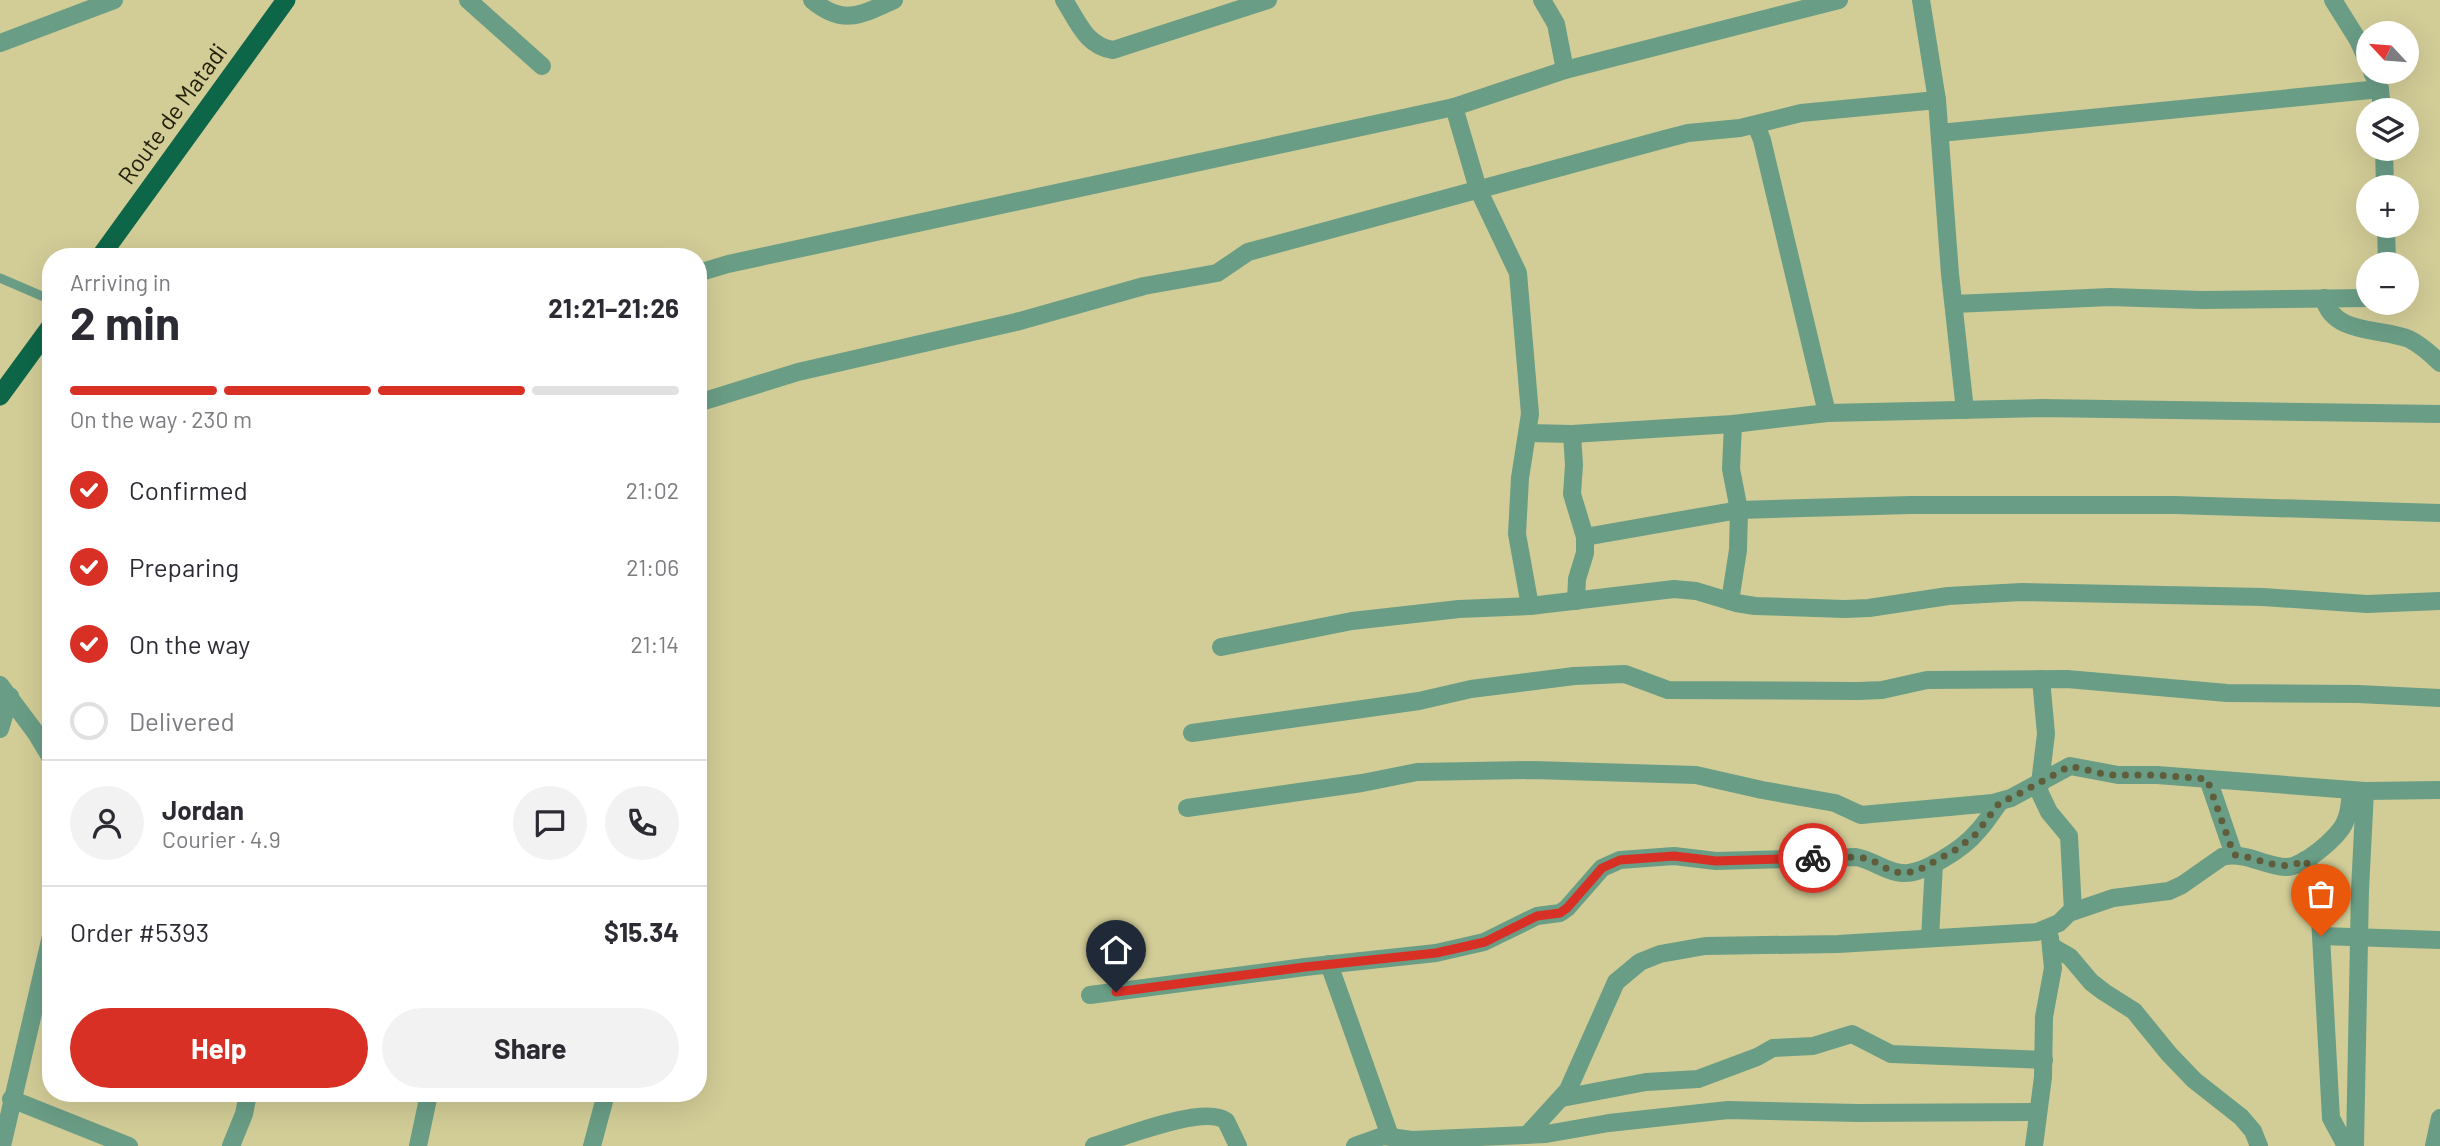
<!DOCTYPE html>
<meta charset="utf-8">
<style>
body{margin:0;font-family:Barlow,sans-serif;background:#f2f2f3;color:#2b2b33;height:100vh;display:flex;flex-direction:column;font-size:26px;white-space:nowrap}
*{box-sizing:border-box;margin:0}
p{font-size:23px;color:#7c7c81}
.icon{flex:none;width:38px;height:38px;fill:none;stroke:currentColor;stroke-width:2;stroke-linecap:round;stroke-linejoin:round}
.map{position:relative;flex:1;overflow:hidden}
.details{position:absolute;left:42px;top:248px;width:665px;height:854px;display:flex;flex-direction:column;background:#fff;border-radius:28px;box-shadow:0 7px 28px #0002}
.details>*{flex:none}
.needle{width:46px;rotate:296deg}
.buttons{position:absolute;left:2356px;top:21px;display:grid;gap:14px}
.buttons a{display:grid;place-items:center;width:63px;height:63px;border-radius:50%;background:#fff;box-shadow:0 7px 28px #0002;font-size:35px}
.pin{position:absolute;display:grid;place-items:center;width:60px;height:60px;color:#fff;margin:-72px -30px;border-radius:50% 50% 50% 0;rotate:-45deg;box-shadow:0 0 7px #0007}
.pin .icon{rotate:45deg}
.courier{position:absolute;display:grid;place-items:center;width:70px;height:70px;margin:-35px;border:5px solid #d93025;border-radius:50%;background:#fff;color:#222;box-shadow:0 2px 9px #0007}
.overview em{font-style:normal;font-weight:700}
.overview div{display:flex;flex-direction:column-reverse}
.overview{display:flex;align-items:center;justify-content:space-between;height:119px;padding:0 28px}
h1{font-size:46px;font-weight:700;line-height:52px}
.bar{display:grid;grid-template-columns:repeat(4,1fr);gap:10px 7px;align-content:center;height:84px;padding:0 28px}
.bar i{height:9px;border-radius:5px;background:#e1e1e2}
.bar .current{background:#d93025}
.bar p{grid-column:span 4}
.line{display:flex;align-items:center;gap:18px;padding:0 28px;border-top:2px solid #e1e1e2}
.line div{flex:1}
.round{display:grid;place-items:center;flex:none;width:74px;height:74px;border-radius:37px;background:#f2f2f3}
ol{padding:0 28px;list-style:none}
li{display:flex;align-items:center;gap:21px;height:77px}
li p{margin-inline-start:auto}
li .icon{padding:7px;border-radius:50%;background:#d93025;color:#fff;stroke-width:4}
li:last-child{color:#7c7c81}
li i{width:38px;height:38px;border:4px solid #e1e1e2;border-radius:50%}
.primary-button{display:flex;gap:14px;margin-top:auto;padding:14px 28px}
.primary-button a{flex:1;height:80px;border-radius:42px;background:#d93025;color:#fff;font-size:28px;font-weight:700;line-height:80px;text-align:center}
.primary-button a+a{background:#f2f2f3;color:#2b2b33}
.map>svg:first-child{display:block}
</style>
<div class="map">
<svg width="2440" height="1146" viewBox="0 0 2440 1146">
<rect width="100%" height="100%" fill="#d2cd97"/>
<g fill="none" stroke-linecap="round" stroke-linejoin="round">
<polyline stroke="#6a9d85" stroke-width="9" points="0,278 51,300"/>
<g stroke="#6a9d85" stroke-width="18">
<polyline points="468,0 542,66"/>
<path d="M812,0c31,26 49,15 82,0"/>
<path d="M1064,0c14,22 22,46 49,50l155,-50"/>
<polyline points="1542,0 1556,24 1565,70"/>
<polyline points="1921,0 1937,100 1950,274 1965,410"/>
<polyline points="2333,0 2358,40 2368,62"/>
<polyline points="0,43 114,0"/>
<polyline points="2372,72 2380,89 2382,110"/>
<polyline points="1454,107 1478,189 1518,273 1530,414 1520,478 1517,534 1530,606"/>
<polyline points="1756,125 1762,140 1827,413"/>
<polyline points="1940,133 2380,89"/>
<polyline points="2384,149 2385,187"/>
<polyline points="2386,226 2387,264"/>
<polyline points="698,273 728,264 1454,107 1565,70 1839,0"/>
<path d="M2324,298c8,37 59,30 85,41 12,6 22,15 31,24"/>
<polyline points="1954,304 2110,297 2202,300 2368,298"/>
<polyline points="698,403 798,372 1016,322 1144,286 1217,273 1248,252 1665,139 1688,133 1740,128 1801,113 1937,100"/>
<polyline points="1528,433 1572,434 1733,424 1827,413 2042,408 2440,414"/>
<polyline points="1572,434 1574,465 1572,494 1585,537 1585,553 1577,579 1576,601"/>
<polyline points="1585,537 1739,510 1911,505 2175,505 2440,513"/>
<polyline points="1730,601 1738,550 1739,510 1731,469 1733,424"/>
<polyline points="1221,647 1352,621 1459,609 1530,606 1674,589 1696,591 1736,603 1755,606 1845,609 1869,608 1948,596 2022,592 2263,597 2367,604 2440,601"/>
<polyline points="2041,679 2046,734 2039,791 2049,812 2069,836 2073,911"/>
<polyline points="0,685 36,733 51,758"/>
<polyline points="0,729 10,696"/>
<polyline points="1192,733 1419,701 1471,689 1574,676 1625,674 1668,690 1859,691 1882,690 1927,680 2067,679 2227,693 2358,694 2440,698"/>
<polyline points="2208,779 2234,855"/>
<polyline points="1187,808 1362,783 1417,772 1533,770 1696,775 1762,790 1835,803 1861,815 1993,803 2011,798 2070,766 2118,775 2157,775 2365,791 2440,790"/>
<polyline points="2305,860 2315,877 2319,899 2331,1118 2346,1146"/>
<polyline points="2321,936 2440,940"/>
<polyline points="1930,938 1934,864"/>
<polyline points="2051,946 2070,957 2091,982 2104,992 2134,1011 2169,1054 2194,1080 2241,1117 2253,1131 2259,1146"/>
<polyline points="1329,964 1390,1136"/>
<path d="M1090,995l215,-28 131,-14 48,-11 53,-26 23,-3 7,-5 35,-40 18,-8 54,-4 42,5 140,-4c17,3 30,15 46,16 21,2 62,-25 75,-41 9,-9 15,-20 23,-30"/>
<polyline points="1562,1098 1646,1082 1698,1079 1757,1057 1773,1048 1813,1046 1852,1034 1891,1054 2044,1060"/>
<polyline points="11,1099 129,1146"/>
<path d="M1527,1135l41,-45 48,-108 24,-20 20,-8 45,-8 133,-2 199,-12 22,-9 10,-10 44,-15 56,-7 13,-6 40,-28c24,-6 41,9 64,10 16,1 53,-30 59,-45 5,-10 5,-21 6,-32"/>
<polyline points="2,1146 51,936"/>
<polyline points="231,1146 244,1114 248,1094"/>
<polyline points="418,1146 429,1094"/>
<polyline points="592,1146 606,1094"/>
<path d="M1094,1146c27,-8 111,-42 132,-25l12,25"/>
<polyline points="1355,1146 1383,1136 1412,1140 1546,1134 1609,1123 1728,1110 1858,1113 2038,1112"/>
<polyline points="2034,1146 2043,1077 2044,1017 2053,968 2050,938"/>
<polyline points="2355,1146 2360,890 2365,791"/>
<polyline points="2434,1146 2440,1118"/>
</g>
<g stroke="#0e6648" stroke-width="19">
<polyline points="100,257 286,0"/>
<polyline points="0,396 51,326"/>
</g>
</g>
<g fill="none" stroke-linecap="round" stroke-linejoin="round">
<path stroke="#605d3c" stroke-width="7" stroke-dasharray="0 12.6" d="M1813,858l44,-1 13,2 21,12 11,2 15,-2 40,-22 19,-15 24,-32 11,-4 59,-32 38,9h49l50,4 27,76c26,2 46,19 71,5l10,17 6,59"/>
<polyline stroke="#d93025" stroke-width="9" points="1116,992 1305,967 1436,953 1485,942 1537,916 1560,913 1567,908 1602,868 1620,860 1674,856 1716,861 1813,858"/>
</g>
<g text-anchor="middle" stroke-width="7" stroke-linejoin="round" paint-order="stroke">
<g font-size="24" fill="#22200b" stroke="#d2cd97">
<text transform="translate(173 114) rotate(-54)" y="8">Route de Matadi</text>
</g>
</g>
</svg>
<div class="buttons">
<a><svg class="needle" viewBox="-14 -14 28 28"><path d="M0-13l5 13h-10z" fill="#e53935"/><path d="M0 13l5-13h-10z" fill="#7c7c81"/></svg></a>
<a><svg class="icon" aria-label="layers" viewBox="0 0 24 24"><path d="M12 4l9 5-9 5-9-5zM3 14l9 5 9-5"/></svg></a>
<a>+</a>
<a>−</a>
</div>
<div class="pin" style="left:2321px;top:936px;background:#ea580c"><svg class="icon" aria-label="bag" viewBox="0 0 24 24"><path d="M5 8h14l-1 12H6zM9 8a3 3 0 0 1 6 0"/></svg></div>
<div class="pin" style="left:1116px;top:992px;background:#1f2937"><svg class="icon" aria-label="home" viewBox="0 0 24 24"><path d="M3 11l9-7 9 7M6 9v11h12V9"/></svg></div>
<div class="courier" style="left:1813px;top:858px"><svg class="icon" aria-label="bike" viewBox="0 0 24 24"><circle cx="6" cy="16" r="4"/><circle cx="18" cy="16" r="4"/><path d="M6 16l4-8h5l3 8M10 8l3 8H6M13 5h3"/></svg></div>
<section class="details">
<div class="overview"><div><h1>2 min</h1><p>Arriving in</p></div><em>21:21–21:26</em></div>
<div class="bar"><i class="current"></i><i class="current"></i><i class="current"></i><i></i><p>On the way · 230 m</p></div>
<ol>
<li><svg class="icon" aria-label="check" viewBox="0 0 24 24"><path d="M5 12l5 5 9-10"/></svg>Confirmed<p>21:02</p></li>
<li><svg class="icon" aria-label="check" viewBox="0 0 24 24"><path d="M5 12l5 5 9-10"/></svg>Preparing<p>21:06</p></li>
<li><svg class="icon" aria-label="check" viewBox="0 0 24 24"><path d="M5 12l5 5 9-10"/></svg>On the way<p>21:14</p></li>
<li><i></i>Delivered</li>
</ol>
<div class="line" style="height:126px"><a class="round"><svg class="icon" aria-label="person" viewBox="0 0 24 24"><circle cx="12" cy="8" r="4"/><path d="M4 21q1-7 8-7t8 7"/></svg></a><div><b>Jordan</b><p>Courier · 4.9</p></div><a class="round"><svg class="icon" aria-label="chat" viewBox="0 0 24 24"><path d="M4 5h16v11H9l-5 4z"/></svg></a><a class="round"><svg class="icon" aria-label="phone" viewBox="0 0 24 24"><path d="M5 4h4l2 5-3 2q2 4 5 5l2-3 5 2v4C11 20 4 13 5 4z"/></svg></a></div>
<div class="line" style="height:91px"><div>Order #5393</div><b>$15.34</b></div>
<div class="primary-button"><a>Help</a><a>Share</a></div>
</section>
</div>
